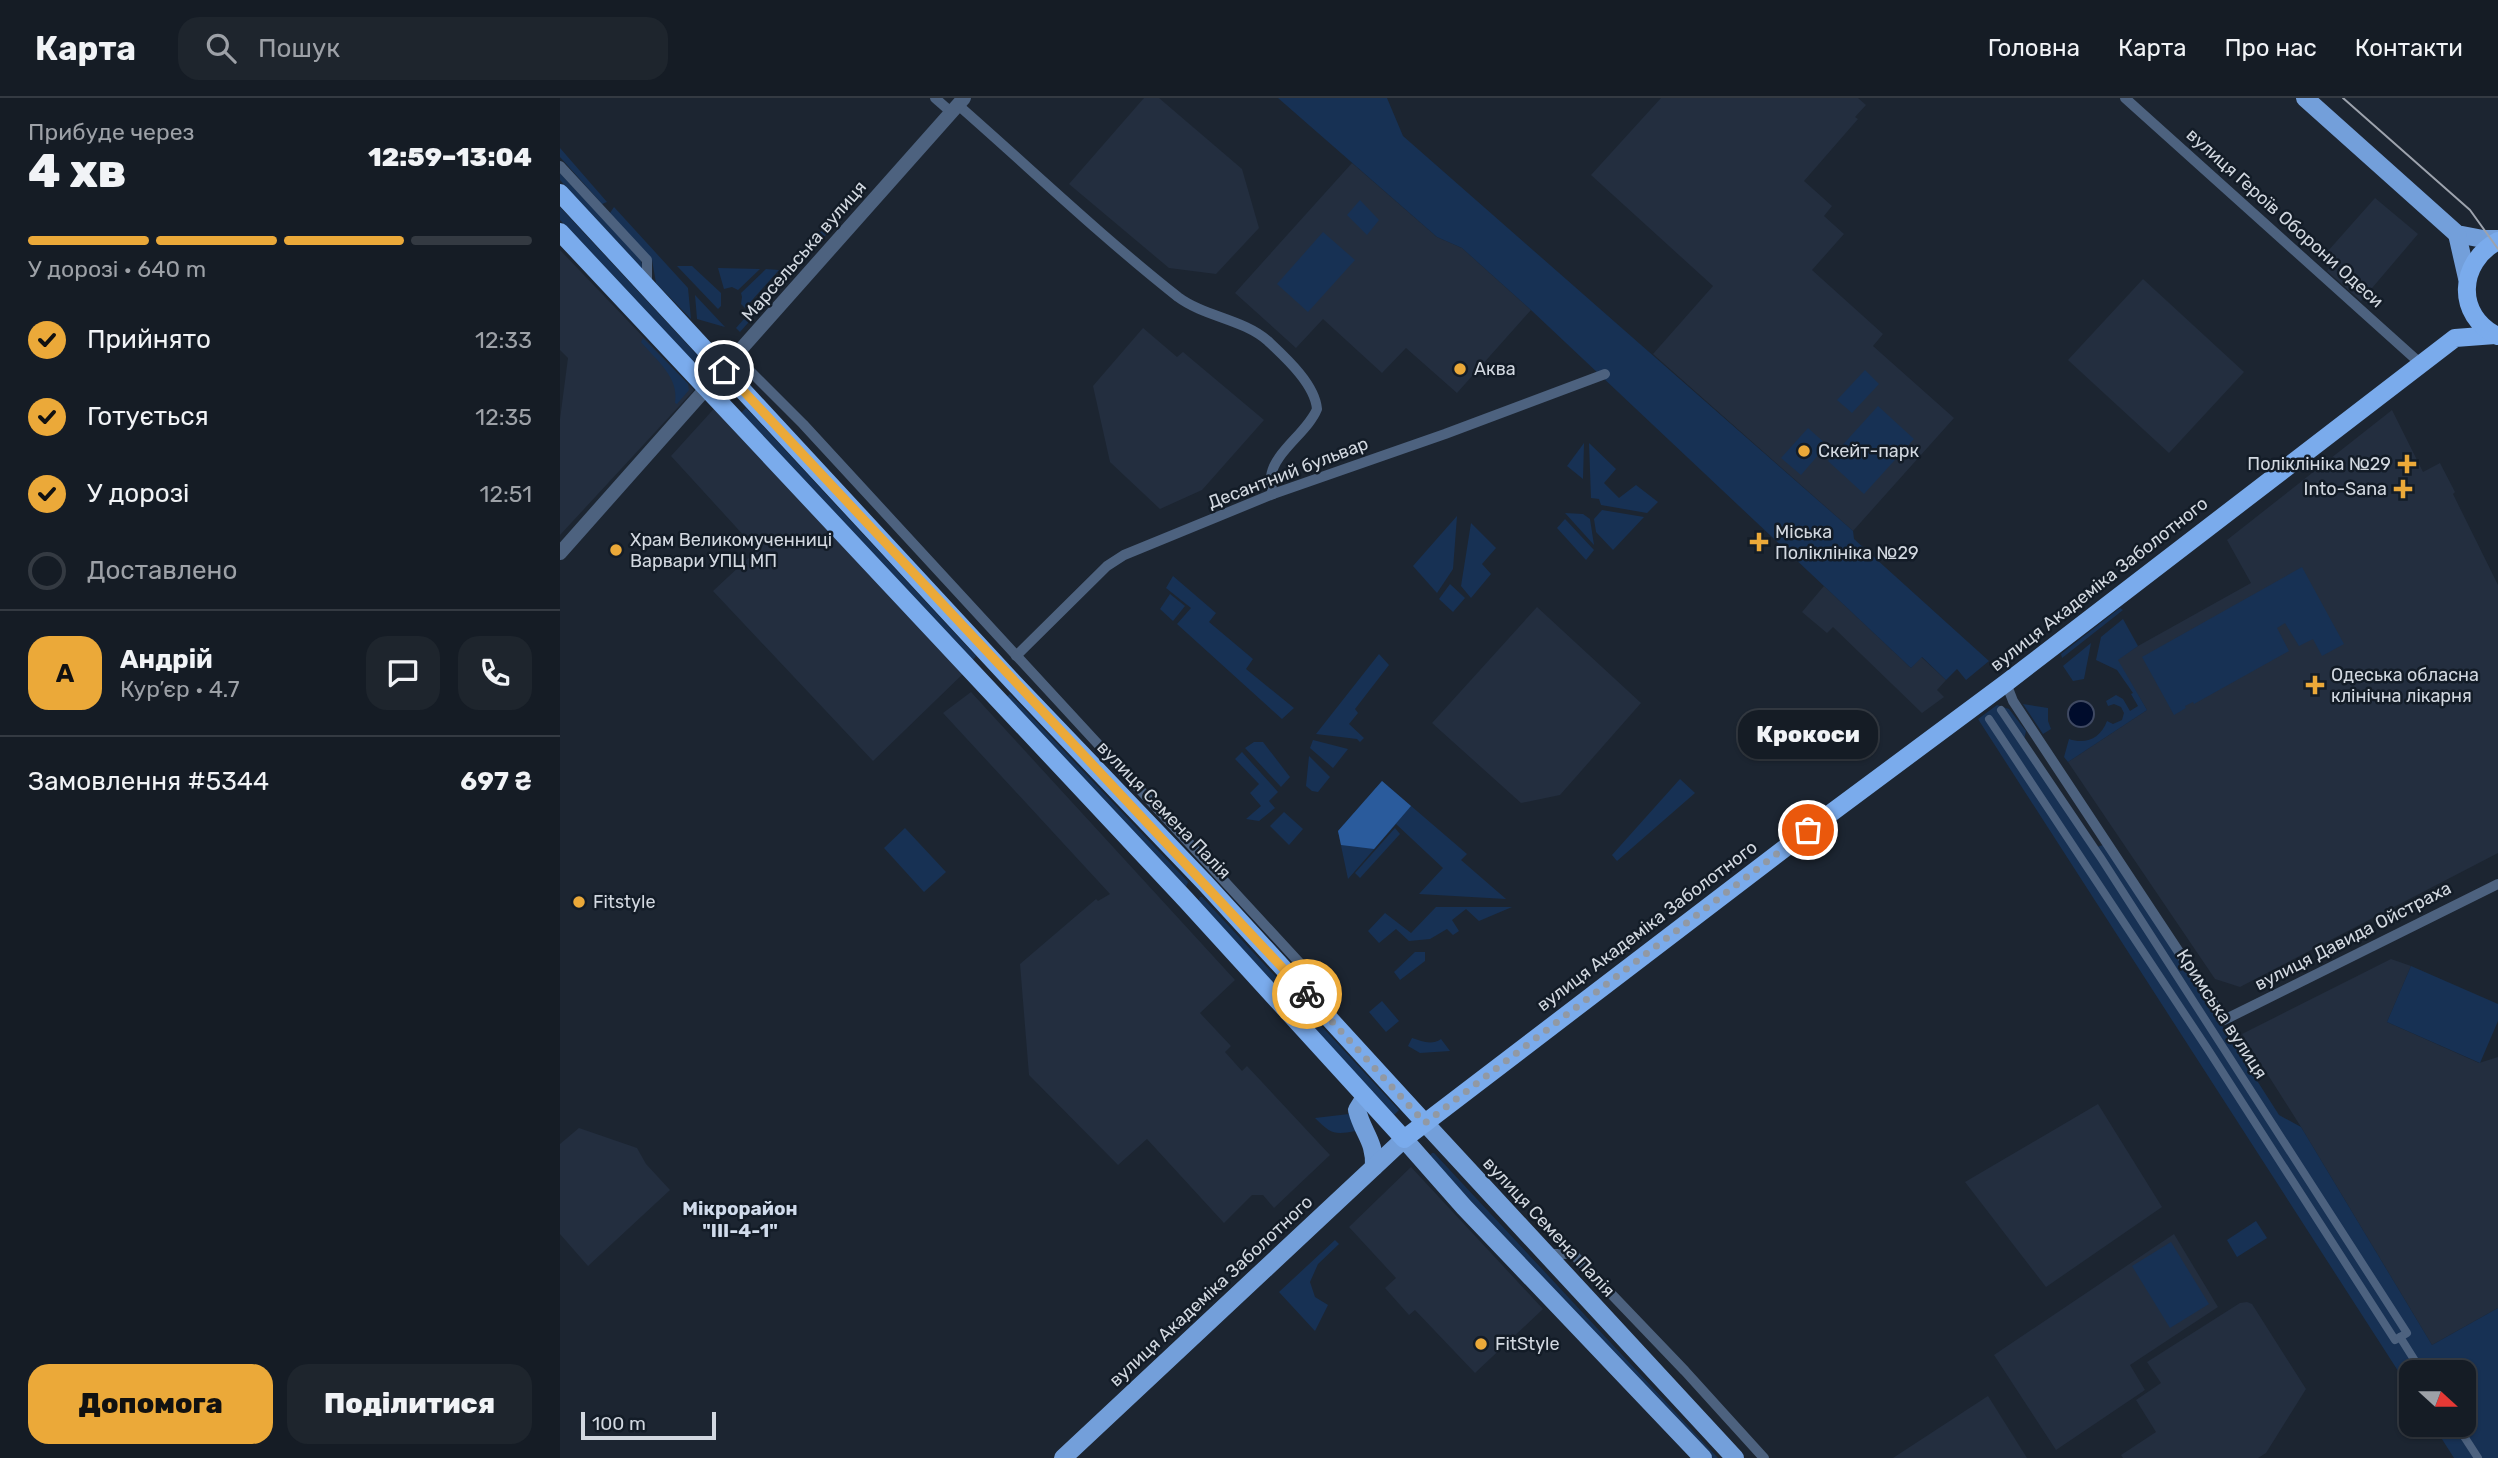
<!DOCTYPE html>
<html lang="uk">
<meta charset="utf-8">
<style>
body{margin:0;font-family:Rubik,sans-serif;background:#1e252d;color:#f1f3f6;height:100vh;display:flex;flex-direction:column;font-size:26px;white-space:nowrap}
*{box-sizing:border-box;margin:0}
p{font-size:23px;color:#9da1a7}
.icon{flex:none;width:38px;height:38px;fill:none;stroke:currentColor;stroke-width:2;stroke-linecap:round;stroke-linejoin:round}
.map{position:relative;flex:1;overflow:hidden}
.panel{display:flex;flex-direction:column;background:#151c25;width:560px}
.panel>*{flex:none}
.needle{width:46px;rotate:111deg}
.tools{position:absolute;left:1839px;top:1262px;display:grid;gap:14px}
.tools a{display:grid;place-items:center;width:77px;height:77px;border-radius:14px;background:#151c25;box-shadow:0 2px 5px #0004,0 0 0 2px #343a42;font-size:35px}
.scale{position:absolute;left:21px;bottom:18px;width:135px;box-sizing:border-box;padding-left:7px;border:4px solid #d2d8e0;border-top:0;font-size:19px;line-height:24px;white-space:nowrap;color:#d2d8e0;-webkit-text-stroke:5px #131c27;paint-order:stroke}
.pin{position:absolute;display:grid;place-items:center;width:60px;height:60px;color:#fff;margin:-30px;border:4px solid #fff;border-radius:50%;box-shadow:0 2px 7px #0007}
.courier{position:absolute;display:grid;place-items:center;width:70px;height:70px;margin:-35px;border:5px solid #eba939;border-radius:50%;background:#fff;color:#222;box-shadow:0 2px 9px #0007}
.bubble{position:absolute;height:49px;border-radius:21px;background:#151c25;box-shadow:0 2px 5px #0004,0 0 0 2px #343a42;font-size:23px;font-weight:800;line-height:49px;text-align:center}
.headline em{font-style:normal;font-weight:800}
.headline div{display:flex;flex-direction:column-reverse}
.headline{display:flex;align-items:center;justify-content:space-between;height:119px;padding:0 28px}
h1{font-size:46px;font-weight:800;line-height:52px}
.bar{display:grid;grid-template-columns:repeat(4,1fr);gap:10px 7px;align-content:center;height:84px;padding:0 28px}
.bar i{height:9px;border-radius:5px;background:#343a42}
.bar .on{background:#eba939}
.bar p{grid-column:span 4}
.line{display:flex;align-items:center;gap:18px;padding:0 28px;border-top:2px solid #343a42}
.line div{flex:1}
.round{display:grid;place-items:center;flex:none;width:74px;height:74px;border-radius:21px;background:#1e252d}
ol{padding:0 28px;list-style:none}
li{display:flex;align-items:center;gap:21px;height:77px}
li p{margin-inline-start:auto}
li .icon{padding:7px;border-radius:50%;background:#eba939;color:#111;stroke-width:4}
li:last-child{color:#9da1a7}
li i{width:38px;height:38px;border:4px solid #343a42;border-radius:50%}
.button{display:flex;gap:14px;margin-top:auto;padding:14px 28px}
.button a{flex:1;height:80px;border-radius:21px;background:#eba939;color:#111;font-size:28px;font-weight:800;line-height:80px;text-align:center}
.button a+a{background:#1e252d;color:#f1f3f6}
header{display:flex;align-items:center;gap:42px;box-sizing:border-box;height:98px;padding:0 35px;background:#151c25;border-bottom:2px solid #343a42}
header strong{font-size:33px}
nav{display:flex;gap:38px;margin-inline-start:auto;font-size:24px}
.search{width:490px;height:63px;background:#1e252d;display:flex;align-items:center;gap:18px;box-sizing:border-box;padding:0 24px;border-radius:21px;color:#9da1a7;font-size:26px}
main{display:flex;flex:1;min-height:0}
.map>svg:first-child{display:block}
</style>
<header>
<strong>Карта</strong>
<div class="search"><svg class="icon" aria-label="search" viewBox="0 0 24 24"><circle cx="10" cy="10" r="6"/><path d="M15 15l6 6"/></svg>Пошук</div>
<nav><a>Головна</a><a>Карта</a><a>Про нас</a><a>Контакти</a></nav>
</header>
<main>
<section class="panel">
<div class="headline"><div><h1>4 хв</h1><p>Прибуде через</p></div><em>12:59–13:04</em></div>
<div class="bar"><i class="on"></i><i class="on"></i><i class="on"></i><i></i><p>У дорозі · 640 m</p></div>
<ol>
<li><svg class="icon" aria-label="check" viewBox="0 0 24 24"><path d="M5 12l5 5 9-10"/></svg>Прийнято<p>12:33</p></li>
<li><svg class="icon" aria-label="check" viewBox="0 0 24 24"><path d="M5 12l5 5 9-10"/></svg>Готується<p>12:35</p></li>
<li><svg class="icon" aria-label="check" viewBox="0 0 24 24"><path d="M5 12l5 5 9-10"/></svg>У дорозі<p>12:51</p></li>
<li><i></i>Доставлено</li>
</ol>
<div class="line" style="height:126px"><b class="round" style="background:#eba939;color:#111">А</b><div><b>Андрій</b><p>Кур’єр · 4.7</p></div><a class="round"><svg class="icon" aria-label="chat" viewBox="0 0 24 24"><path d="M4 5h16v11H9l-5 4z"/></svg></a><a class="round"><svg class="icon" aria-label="phone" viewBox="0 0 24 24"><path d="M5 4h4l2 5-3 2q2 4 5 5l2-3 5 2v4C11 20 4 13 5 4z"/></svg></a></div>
<div class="line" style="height:91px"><div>Замовлення #5344</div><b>697 ₴</b></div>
<div class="button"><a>Допомога</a><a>Поділитися</a></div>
</section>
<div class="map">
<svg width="1938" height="1360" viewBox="0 0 1938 1360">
<rect width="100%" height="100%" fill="#1c2531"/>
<g fill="#232e3f">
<polygon points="584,0 599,0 682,71 699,130 656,176 609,170 509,86"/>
<polygon points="1101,0 1298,0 1306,7 1295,19 1298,21 1244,83 1272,108 1264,118 1284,136 1252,172 1323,236 1313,248 1394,320 1293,433 1093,256 1153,188 1031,77"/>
<polygon points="792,65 877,139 902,150 971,212 897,295 846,250 822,275 763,221 736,250 675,195"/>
<polygon points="1815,100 1858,136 1801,203 1767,173 1777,161 1768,153"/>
<polygon points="0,152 134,292 0,437 0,321 8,260 0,252"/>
<polygon points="1583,181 1684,274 1609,355 1508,262"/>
<polygon points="583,230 617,259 623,254 704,322 642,392 600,411 550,364 533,288"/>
<polygon points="160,304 408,571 313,663 153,493 197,452 111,358"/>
<polygon points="1832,312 1863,374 1880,365 1895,394 1893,396 1938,487 1938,755 1680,889 1655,881 1508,664 1587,612 1557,562 1578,548 1691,485 1667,442"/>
<polygon points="1264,488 1351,570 1361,559 1386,582 1377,592 1384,599 1362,615 1273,529 1267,535 1242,514"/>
<polygon points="977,509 1081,605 1000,697 961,705 872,625"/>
<polygon points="411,594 675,882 640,915 671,948 665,954 682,973 687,968 770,1057 714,1110 703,1097 692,1097 664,1125 587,1041 558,1067 469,977 460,866 536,801 538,803 550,796 383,615"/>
<polygon points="1831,861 1851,868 1827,924 1919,965 1938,959 1938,1210 1872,1247 1741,1029 1682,936"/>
<polygon points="1538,1006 1602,1109 1486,1189 1405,1084"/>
<polygon points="19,1030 77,1050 86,1066 110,1092 28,1168 0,1136 0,1046"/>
<polygon points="851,1069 983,1211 915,1275 855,1212 849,1217 825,1190 836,1180 789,1129"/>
<polygon points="1614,1136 1658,1209 1570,1267 1585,1292 1496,1352 1434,1257"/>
<polygon points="1687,1204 1692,1206 1746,1291 1706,1355 1698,1360 1563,1360 1561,1357 1596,1334 1576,1302 1601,1285 1587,1264 1680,1205"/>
<polygon points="1428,1298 1467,1360 1333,1360 1408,1311"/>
</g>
<g fill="#173154">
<polygon points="718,0 827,0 843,38 1293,433 1294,441 1429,563 1406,582 1397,571 1386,582 1362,559 1351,570 971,212 902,150 877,139"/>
<polygon points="0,50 47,104 42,106 0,59"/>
<polygon points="0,75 81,162 83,172 0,82"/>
<polygon points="294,96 296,103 180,234 176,230"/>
<polygon points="800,102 819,122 807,137 787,117"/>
<polygon points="0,109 139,259 133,265 0,122"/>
<polygon points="54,109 128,190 131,221 96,185 92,162 50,115"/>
<polygon points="763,134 795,162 748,214 717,186"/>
<polygon points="117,168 132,168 161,195 161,208 158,211"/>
<polygon points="158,170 200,171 178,192 172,189 164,191"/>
<polygon points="206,171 219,172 185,210 181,206 182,199 181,195"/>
<polygon points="135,197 165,229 137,221"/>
<path d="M83,240l45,46 1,6 -12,14 -2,-1c4,-26 -18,-42 -34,-61z"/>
<polygon points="1305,272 1319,286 1292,315 1277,302"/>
<polygon points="1318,308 1354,341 1304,396 1268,363"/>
<polygon points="186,310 416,558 412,563 181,315"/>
<polygon points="1248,330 1267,347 1241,377 1221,360"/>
<polygon points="1024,345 1023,381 1007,368"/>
<polygon points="1029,345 1056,371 1044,385 1059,400 1076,387 1098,404 1087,415 1041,407 1039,401 1031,400"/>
<polygon points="1042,412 1084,419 1053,452 1036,434 1034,421"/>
<polygon points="1005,415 1023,416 1030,421 1034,447"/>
<polygon points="897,418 893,471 877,495 853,468"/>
<polygon points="1005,421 1034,452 1026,462 997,430"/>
<polygon points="911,425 936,450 922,466 931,476 911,500 901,488"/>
<polygon points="1742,469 1784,546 1762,558 1753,541 1739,548 1725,525 1717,530 1729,553 1634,606 1633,604 1625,608 1626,610 1614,617 1582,559"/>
<polygon points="613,478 656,515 649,524 693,561 686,571 734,610 722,621 617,526 631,510 606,490"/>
<polygon points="890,486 905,500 893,514 879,501"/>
<polygon points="610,496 625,508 613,523 600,511"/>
<polygon points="1560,510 1563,512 1502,560 1501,556"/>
<path d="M1563,521l15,27 -20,14 29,50 -79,52 -4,-5 5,-18c17,6 32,-1 38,-18l6,3 9,-4 2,-7 -3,-6 -7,-3 -6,2 -2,-5 10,-6 7,4 7,12 8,-5 -7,-12 2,-1 -16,-23 -21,-10 5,-23z"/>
<polygon points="1531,545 1524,581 1513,583 1503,568"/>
<polygon points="819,556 829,567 795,611 798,615 789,626 804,640 800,644 797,641 756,636"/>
<polygon points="450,596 628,784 626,789 445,600"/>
<polygon points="1463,606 1488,610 1488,623 1491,631 1483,636"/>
<polygon points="1437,607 1449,611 1466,633 1464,642 1537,749 1546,746 1719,1017 1741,1029 1872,1247 1938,1210 1938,1360 1894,1360 1873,1327 1904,1326 1904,1274 1852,1274 1851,1293 1418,621"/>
<polygon points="753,642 788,651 773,670 750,650"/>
<polygon points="694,644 703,644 730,679 721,689 685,650"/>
<polygon points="682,654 718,694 709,703 715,710 699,723 686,721 701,708 690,695 699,686 675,661"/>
<polygon points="749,658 770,679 758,694 752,693 746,688"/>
<polygon points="1120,681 1135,695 1057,763 1052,757"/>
<polygon points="822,683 907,756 901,762 946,801 859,796 883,770 836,726 788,781 778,733"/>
<polygon points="724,714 743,731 729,747 710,728"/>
<polygon points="345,730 386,774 364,794 324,750"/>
<polygon points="835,730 840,736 800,780 795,775"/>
<polygon points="640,799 642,799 839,1012 834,1017 638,804"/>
<polygon points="876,809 952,809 919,823 906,811 892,822 899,833 893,837 887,831 870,841 849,843 836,831 819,845 808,833 825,815 851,835"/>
<polygon points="855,854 865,854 865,863 840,882 834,874"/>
<polygon points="1851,868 1938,906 1938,923 1920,965 1827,924"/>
<polygon points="822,903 839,923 826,934 809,914"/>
<path d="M852,940c10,3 19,8 29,1l9,12 -30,2 -12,-7z"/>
<path d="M789,1016l7,17c-22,4 -25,3 -41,-13z"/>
<polygon points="872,1055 874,1055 1158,1360 1151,1360 869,1059"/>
<polygon points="1696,1123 1707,1140 1677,1159 1667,1142"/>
<polygon points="775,1142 779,1146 758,1166 750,1184 755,1199 768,1207 755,1233 719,1194"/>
<polygon points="1611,1144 1649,1206 1610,1230 1572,1168"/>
</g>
<polygon fill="#2a5b9c" points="822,683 851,708 814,751 781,747 778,733"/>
<circle fill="#000c2c" stroke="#3f4962" stroke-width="2" cx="1521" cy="616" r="13"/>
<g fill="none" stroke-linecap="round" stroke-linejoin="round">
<g stroke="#4d627f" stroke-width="8">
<polyline points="1429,621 1647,950 1835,1242 1847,1235 1541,760 1441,612"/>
<polyline points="1840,1239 1862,1274"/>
<polyline points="1896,1326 1918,1360"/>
</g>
<g stroke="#4d627f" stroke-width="10">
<polyline points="375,0 391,14"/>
<polyline points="1565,0 1861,266"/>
<path d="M398,7c73,64 144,132 220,192 27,20 65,22 90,44 17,16 47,43 49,68 -9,23 -44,44 -46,68 -1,6 1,12 2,17"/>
<polyline points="0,68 87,162 87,187"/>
<polyline points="176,259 243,326 760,887 764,911"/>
<polyline points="456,558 547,468 564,457 713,396 885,336 1045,276"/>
<polyline points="1446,585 1453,603 1664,922 1938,786"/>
<polyline points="986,1156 1013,1156 1125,1273 1204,1360"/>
</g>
<polyline stroke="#4d627f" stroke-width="14" points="0,455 404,0"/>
<g stroke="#739fda" stroke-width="18">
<polyline points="1745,0 1897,136 1923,141 1938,141"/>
<polyline points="1897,136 1907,180"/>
<path d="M805,999l-8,13c6,24 18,30 17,57"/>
<polyline points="865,1025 1175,1360"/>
<polyline points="503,1360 844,1041 904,1109 1143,1360"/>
</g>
<g stroke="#7aabec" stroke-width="18">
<polyline points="0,95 453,584 645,785 865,1025"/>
<polyline points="0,134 626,802 844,1041 1263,721 1446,585 1895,240 1935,237"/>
<path d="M1938,143c-40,21 -43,75 0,95"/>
</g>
<polyline stroke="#9da3ad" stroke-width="2" points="1783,0 1910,112 1938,151"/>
</g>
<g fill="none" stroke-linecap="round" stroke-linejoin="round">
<polyline stroke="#9299a3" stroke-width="7" stroke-dasharray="0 12.6" points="747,896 865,1025 1248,732"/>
<polyline stroke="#eba939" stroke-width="9" points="164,272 747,896"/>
</g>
<g fill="#eba939" stroke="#131c27" stroke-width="2.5">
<circle cx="900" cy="271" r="7"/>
<circle cx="1244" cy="353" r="7"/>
<path d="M1843.5 355.5h7v7h7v7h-7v7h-7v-7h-7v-7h7z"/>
<path d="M1839.5 380.5h7v7h7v7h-7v7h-7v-7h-7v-7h7z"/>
<path d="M1195.5 433.5h7v7h7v7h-7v7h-7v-7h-7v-7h7z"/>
<circle cx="56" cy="452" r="7"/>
<path d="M1751.5 576.5h7v7h7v7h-7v7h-7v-7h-7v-7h7z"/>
<circle cx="19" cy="804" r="7"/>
<circle cx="921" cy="1246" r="7"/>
</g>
<g text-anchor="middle" stroke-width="5" stroke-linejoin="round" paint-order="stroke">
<g font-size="18" fill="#d2d8e0" stroke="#131c27">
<text transform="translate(1725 120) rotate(42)" y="6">вулиця Героїв Оборони Одеси</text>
<text transform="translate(244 153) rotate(-49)" y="6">Марсельська вулиця</text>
<text transform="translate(728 375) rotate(-21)" y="6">Десантний бульвар</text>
<text transform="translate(1539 486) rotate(-38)" y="6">вулиця Академіка Заболотного</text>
<text transform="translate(604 712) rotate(46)" y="6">вулиця Семена Палія</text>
<text transform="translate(1087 828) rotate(-37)" y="6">вулиця Академіка Заболотного</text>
<text transform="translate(1793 838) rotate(-27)" y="6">вулиця Давида Ойстраха</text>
<text transform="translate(1662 916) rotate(57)" y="6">Кримська вулиця</text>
<text transform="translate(989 1129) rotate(47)" y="6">вулиця Семена Палія</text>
<text transform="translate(651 1193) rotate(-43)" y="6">вулиця Академіка Заболотного</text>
</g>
<g font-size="18" fill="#d2d8e0" stroke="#131c27" text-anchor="start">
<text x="914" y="277">Аква</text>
<text x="1258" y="359">Скейт-парк</text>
<text x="1831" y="372" text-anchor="end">Поліклініка №29</text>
<text x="1827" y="397" text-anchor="end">Into-Sana</text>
<text x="1215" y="440">Міська<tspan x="1215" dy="21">Поліклініка №29</tspan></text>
<text x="70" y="448">Храм Великомученниці<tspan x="70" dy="21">Варвари УПЦ МП</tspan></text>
<text x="1771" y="583">Одеська обласна<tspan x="1771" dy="21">клінічна лікарня</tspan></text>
<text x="33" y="810">Fitstyle</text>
<text x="935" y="1252">FitStyle</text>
</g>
<g font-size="19" font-weight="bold" fill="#d0dbeb" stroke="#131c27">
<text x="180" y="1117">Мікрорайон<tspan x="180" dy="22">"ІІІ-4-1"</tspan></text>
</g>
</g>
</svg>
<div class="tools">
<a><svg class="needle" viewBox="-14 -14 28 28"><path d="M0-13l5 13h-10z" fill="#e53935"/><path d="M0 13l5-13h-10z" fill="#9da1a7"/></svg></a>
</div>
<div class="scale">100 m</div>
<div class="pin" style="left:1248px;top:732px;background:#ea580c"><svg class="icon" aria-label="bag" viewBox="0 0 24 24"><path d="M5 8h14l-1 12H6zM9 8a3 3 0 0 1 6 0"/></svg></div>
<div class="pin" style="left:164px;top:272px;background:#1f2937"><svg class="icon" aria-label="home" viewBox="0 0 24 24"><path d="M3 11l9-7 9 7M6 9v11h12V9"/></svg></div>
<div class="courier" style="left:747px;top:896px"><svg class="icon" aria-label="bike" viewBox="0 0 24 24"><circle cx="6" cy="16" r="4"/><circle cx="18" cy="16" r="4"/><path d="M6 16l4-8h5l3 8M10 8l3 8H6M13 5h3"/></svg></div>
<div class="bubble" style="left:1178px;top:612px;width:140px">Крокоси</div>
</div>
</main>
